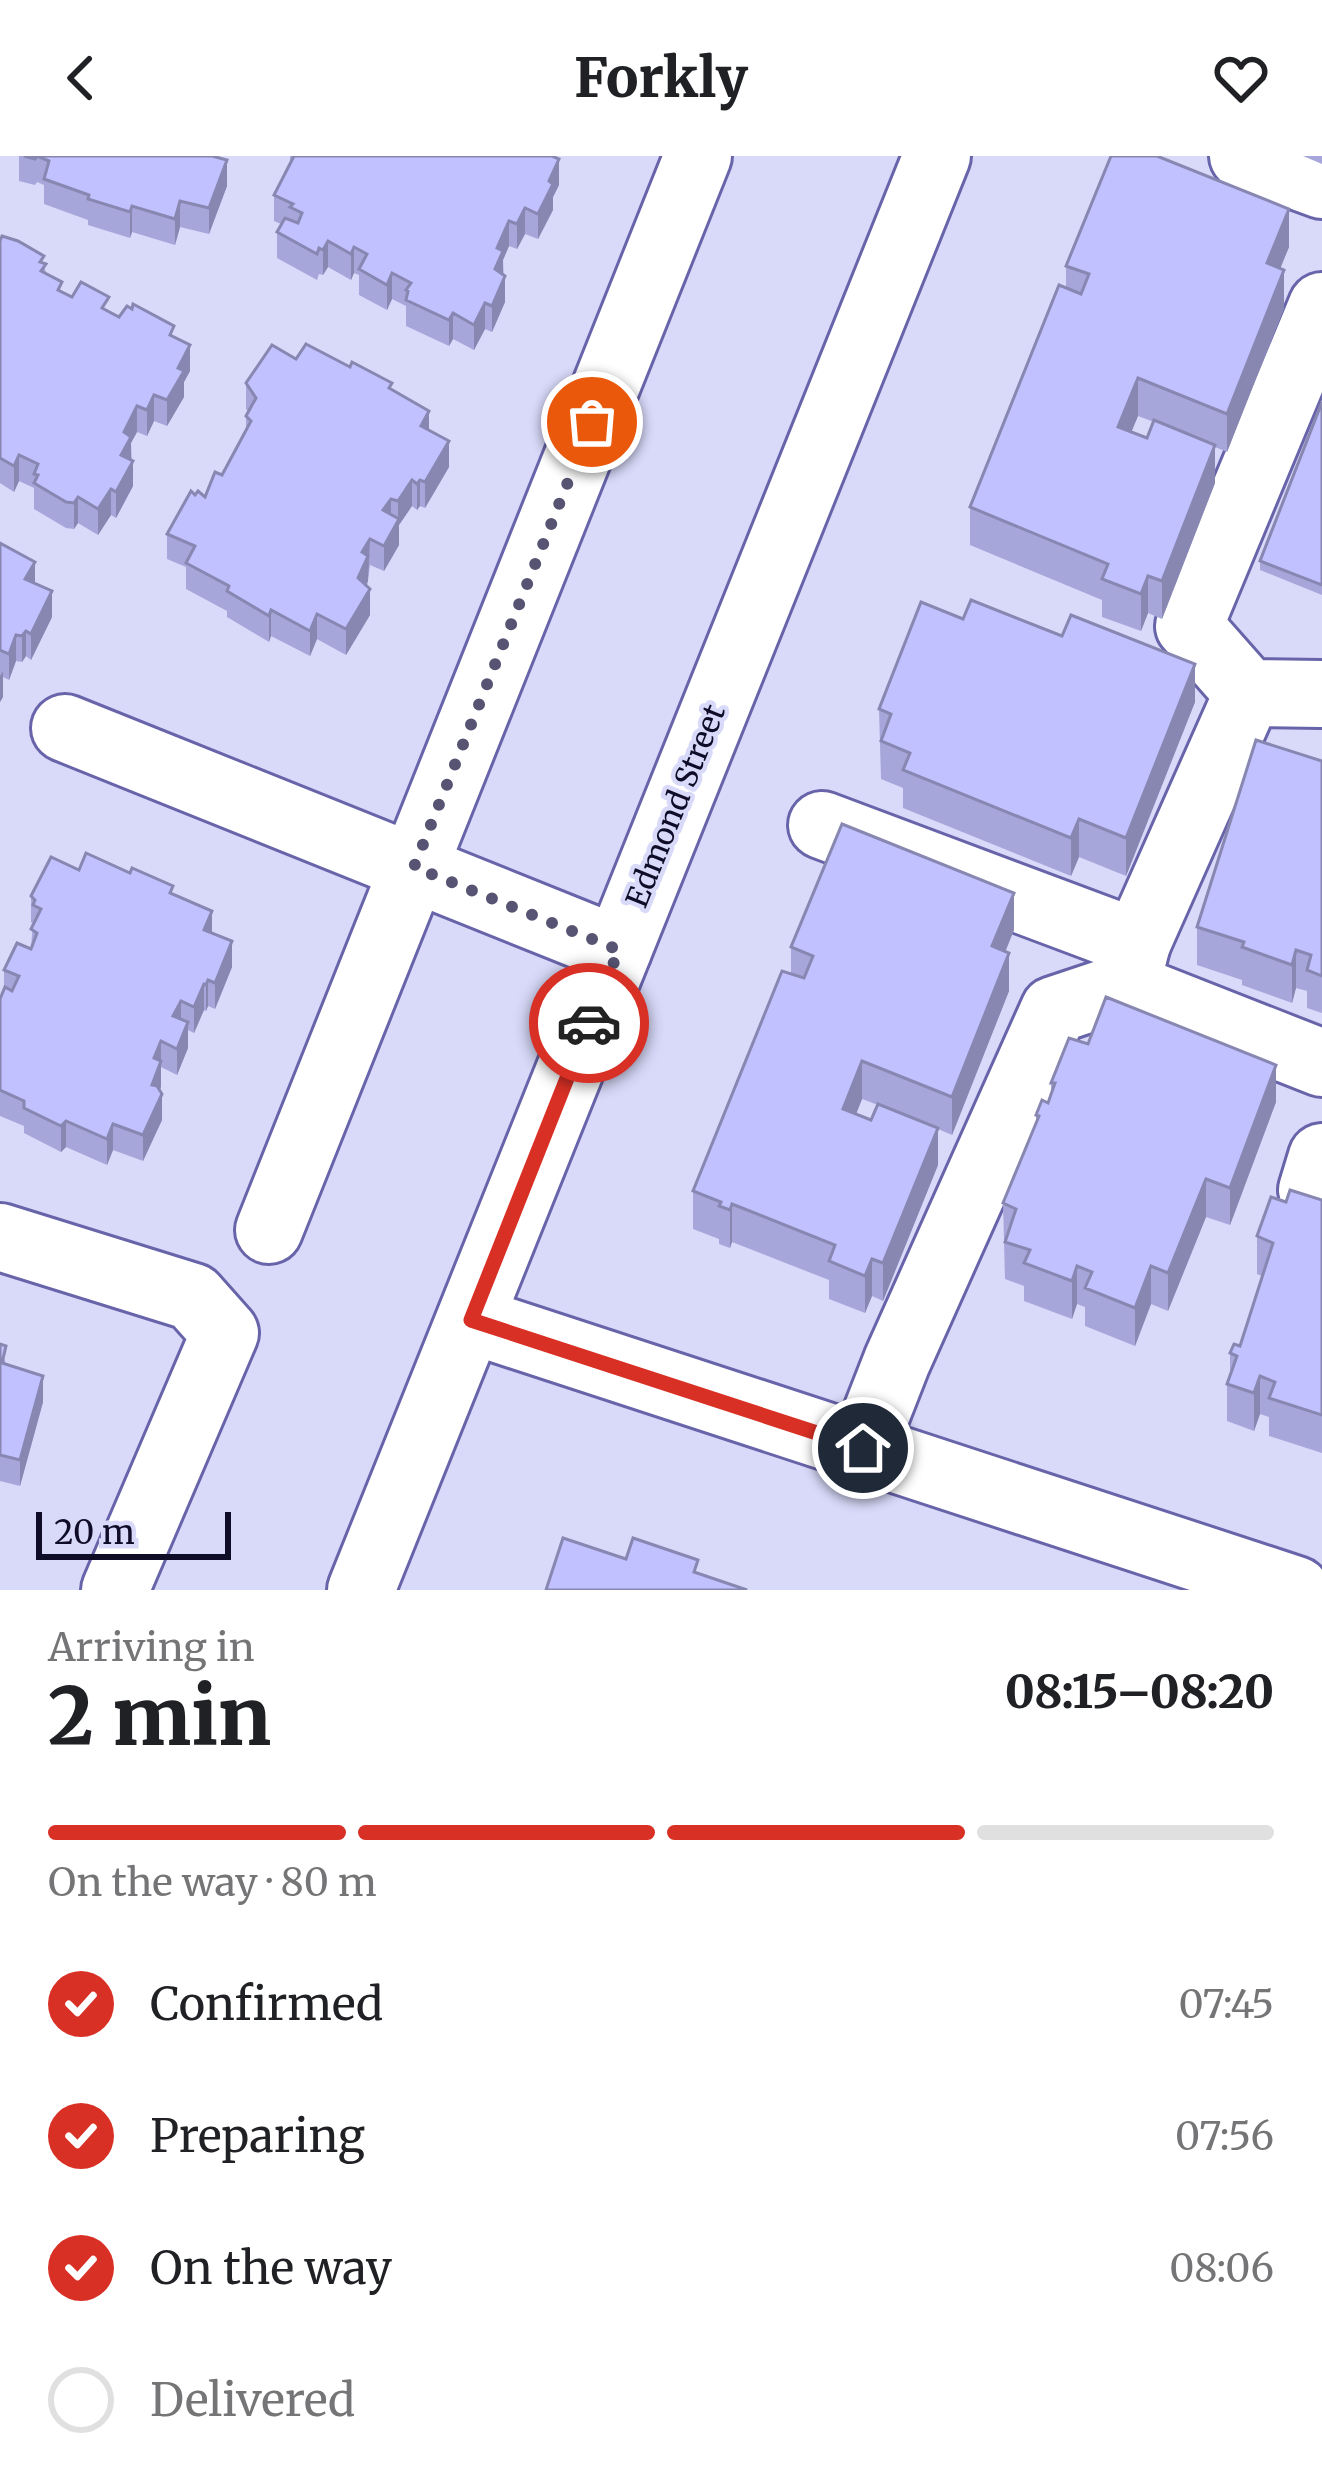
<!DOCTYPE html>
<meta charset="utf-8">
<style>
body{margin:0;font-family:Merriweather,serif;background:#f6f6f6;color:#202124;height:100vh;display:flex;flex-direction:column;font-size:45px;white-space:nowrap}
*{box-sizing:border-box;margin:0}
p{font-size:39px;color:#757577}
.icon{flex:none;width:66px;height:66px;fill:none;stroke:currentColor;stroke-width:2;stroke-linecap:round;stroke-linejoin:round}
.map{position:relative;height:1434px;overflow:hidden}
.details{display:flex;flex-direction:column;background:#fff;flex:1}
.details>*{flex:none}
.scale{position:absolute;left:36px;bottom:30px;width:195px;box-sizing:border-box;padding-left:12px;border:6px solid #0f0c28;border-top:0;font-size:33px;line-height:42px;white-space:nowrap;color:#0f0c28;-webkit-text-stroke:9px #d9dafa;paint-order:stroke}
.pin{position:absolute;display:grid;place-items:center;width:102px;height:102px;color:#fff;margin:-51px;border:6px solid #fff;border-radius:50%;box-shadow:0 3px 12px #0007}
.courier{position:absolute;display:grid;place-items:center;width:120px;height:120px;margin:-60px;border:9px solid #d93025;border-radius:50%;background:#fff;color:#222;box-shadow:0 3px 15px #0007}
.headline em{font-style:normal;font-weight:800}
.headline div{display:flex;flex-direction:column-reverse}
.headline{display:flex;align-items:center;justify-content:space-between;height:204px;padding:0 48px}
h1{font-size:78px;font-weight:800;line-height:90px}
.bar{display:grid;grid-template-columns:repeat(4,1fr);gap:18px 12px;align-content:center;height:144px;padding:0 48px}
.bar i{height:15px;border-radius:9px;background:#e0e0e0}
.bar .on{background:#d93025}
.bar p{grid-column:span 4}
ol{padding:0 48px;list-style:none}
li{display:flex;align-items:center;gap:36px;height:132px}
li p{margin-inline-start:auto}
li .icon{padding:12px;border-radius:50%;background:#d93025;color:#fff;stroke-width:4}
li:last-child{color:#757577}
li i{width:66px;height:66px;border:6px solid #e0e0e0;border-radius:50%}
header{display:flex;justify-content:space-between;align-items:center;height:156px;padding:0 48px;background:#fff;font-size:54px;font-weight:800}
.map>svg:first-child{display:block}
</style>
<header><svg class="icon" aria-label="back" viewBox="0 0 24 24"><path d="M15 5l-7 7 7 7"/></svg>Forkly<svg class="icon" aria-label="heart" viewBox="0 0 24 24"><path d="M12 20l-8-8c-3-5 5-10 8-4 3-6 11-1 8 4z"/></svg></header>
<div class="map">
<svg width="1322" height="1434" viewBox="0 0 1322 1434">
<rect width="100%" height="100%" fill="#d9dafa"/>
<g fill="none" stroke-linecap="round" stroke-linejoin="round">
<defs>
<g id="minor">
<polyline points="1243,0 1322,29"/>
<polyline points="1322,150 1189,470 1248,537 1322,538"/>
<polyline points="65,572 618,794"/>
<polyline points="822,669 1137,787 1126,830 1322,907"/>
<polyline points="1137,787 1248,537"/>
<polyline points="1322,1001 1312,1034 1322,1037"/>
<polyline points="269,1074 698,0"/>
<polyline points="0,1081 193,1141 225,1177 115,1434"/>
<polyline points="471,1164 1296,1434"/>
<polyline points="863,1292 897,1205 1054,854 1126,830"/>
<polyline points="361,1434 937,0"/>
</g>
</defs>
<use href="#minor" stroke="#6864aa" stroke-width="72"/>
<use href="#minor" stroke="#fff" stroke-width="66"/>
</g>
<g fill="#a6a6db" fill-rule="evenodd">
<polygon points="19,0 219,0 227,30 209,78 180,71 175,89 132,76 130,82 88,69 88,64 44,48 44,29 37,26 35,29 19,25"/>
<polygon points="290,0 552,0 559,29 553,41 553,54 538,83 525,78 517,93 509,90 503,104 505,146 492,176 485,173 474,194 453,183 449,190 406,170 406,150 392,143 387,154 359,139 359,119 354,117 351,124 328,111 323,119 319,118 317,124 277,102 277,76 281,68 274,65 274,39 290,8"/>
<polygon points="1303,0 1322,0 1322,8"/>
<polygon points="0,85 44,107 46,118 62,136 119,161 174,181 190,215 184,226 184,241 167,270 154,265 147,280 137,276 131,287 133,330 116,362 111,359 98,379 78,367 74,373 66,372 34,353 34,332 19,325 14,336 0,327"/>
<path d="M1289,91l-9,21 4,40 -57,144 -12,-5v36l-53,136 -14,-6 -7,18 -39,-14v-17l-132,-55v-38l96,-219v-22zM1138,260l16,6 -7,16 -16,-6z"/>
<polygon points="296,203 392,233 429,274 449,311 425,352 420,350 417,354 412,350 399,369 399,389 384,415 370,409 367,430 370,459 346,499 317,483 310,500 271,480 269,486 227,461 227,455 186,433 186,411 167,403 167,378 195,339 205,341 222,319 246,275 246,260 248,256 246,253 246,227"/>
<polygon points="1322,246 1322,439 1260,414 1260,405"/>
<polygon points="0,387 35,428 52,461 31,504 26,500 22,506 16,505 9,524 3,521 3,541 0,546"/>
<polygon points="963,463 1195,546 1126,720 1079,701 1071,720 903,652 903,632 881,623 879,553"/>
<polygon points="1322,605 1322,857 1307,852 1307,835 1296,832 1292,847 1242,829 1242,824 1197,809 1197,771"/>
<polygon points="79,714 173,738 212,777 232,811 215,853 208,850 206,855 204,854 194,877 188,874 188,892 177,919 161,911 160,934 162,964 143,1005 113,994 107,1009 66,991 61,996 24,977 24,970 0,960 0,843 4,834 4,814 31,791 33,768 31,766 31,740"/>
<path d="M1014,774l-9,22 4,39 -57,144 -14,-6v36l-55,136 -11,-5 -7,17 -36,-14v-19l-97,-38 -2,6 -11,-4v-5l-26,-10v-38l98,-217v-27zM862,943l16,6 -7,15 -15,-6z"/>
<polygon points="1051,927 1276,946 1230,1069 1206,1061 1168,1155 1151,1148 1135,1190 1085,1170 1085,1151 1077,1148 1072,1163 1024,1145 1024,1130 1005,1123 1003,1047 1036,968 1036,959 1048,947 1051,937"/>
<polygon points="1322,1044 1322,1297 1269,1280 1269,1261 1260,1258 1254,1275 1227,1265 1227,1228 1230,1219 1230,1197 1240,1190 1262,1120 1257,1118 1257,1080 1286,1046"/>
<polygon points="0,1188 6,1208 43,1246 20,1330 0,1325"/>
</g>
<g fill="#8787b2">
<polygon points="559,3 559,29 553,41 553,54 538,83 538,58"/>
<polygon points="227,4 227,30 209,78 209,52"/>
<polygon points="180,45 180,71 175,89 175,63"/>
<polygon points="132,50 132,76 130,82 130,56"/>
<polygon points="525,52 525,78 517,93 517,68"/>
<polygon points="1289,53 1289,91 1267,145 1267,107"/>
<polygon points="509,65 509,90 503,104 503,120 495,139 497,92"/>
<polygon points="328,85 328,111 323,119 323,94"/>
<polygon points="354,91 354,117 351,124 351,98"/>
<polygon points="1284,114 1284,152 1227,296 1227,258"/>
<polygon points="392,117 392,143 387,154 387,129"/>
<polygon points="505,120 505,146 492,176 492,150"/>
<polygon points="485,147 485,173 474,194 474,169"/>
<polygon points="453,157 453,183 449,190 449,164"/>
<polygon points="190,189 190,215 184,226 184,241 167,270 167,244 178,212"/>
<polygon points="1138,222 1138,260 1118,308 1118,271"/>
<polygon points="154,239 154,265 147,280 147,254"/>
<polygon points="137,250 137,276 131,287 131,306 121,299 124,276"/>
<polygon points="429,255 429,281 421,270"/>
<polygon points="449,285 449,311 425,352 425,326"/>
<polygon points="1215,289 1215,327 1162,463 1162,425"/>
<polygon points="19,299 19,325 14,336 14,310"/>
<polygon points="133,305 133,330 116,362 116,336"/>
<polygon points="412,324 412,350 399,369 399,389 384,415 384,390 398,365 398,345"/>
<polygon points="420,324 420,350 417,354 417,328"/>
<polygon points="111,333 111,359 98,379 98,353"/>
<polygon points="78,341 78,367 74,373 74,347"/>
<polygon points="391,343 391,369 383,354"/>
<polygon points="370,383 368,425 358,448 358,422 362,396"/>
<polygon points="35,406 35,432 25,423"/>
<polygon points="1148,420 1148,457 1141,475 1141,438"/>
<polygon points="370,433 370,459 346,499 346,473"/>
<polygon points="52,435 52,461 31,504 31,478"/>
<polygon points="271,454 271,480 269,486 269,460"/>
<polygon points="317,458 317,483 310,500 310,475"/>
<polygon points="26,475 26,500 22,506 22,480"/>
<polygon points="16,479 16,505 9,524 9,498"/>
<polygon points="1195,508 1195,546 1126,720 1126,682"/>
<polygon points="3,515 3,541 0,546 0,520"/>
<polygon points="1079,663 1079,701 1071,720 1071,682"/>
<polygon points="1014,737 1014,774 992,828 992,790"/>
<polygon points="212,755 212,781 204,774"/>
<polygon points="232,785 232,811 215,853 215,827"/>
<polygon points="1296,794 1296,832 1292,847 1292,809"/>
<polygon points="1009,797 1009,835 952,979 952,941"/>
<polygon points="208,824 208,850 206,855 206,829"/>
<polygon points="204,828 204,854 194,877 194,851"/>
<polygon points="181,845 181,870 173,860"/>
<polygon points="188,866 188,892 177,919 177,893"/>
<polygon points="161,885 161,931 152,955 154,902"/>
<polygon points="862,905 862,943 843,991 843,953"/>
<polygon points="1276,909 1276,946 1230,1069 1230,1032"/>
<polygon points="162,938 162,964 143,1005 143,979"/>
<polygon points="66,965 66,991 61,996 61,970"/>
<polygon points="113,968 113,994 107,1009 107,983"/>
<polygon points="938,972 938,1009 883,1145 883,1107"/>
<polygon points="1206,1023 1206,1061 1168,1155 1168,1117"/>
<polygon points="732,1048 732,1086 730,1092 730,1054"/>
<polygon points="872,1103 872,1140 865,1157 865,1120"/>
<polygon points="1077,1110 1077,1148 1072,1163 1072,1125"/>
<polygon points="1151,1110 1151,1148 1135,1190 1135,1152"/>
<polygon points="43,1220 43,1246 20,1330 20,1304"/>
<polygon points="1260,1220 1260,1258 1254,1275 1254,1237"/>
</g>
<g fill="#c1c1ff" stroke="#8787b2" stroke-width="3">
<polygon points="24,0 212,0 227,4 209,52 180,45 175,63 132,50 130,56 88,43 89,39 44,23 49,5 37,0 35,3"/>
<polygon points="294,0 552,0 559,3 549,25 553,28 538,58 525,52 517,68 509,65 497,92 503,95 495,113 505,120 492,150 485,147 474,169 453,157 449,164 406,144 408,135 406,134 411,127 392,117 387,129 359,113 367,98 354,91 351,98 328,85 323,94 319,92 317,98 277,76 285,62 298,67 302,57 290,51 293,48 274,39"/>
<polygon points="1111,0 1157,0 1289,53 1267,107 1284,114 1227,258 1138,222 1118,271 1147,282 1154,264 1215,289 1162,425 1148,420 1141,438 1102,423 1108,408 970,351 1059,129 1081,138 1089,118 1066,110"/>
<polygon points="2,80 18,85 44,100 40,106 46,108 41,115 62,126 58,134 72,141 81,126 109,141 102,152 119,161 127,150 132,153 133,148 174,170 170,179 190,189 178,212 184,215 167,244 154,239 147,254 137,250 124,276 131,281 121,299 133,305 116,336 111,333 98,353 78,341 74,347 66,346 34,327 38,319 34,318 38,308 19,299 14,310 0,302 0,85"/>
<polygon points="306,188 350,211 352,206 392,227 389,232 429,255 421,270 449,285 425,326 420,324 417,328 412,324 398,345 391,343 383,354 399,363 384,390 370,383 362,396 368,400 358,422 370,433 346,473 317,458 310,475 271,454 269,460 227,435 229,430 186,407 195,390 167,378 191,335 195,339 198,335 205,341 215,316 222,319 251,265 246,260 256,242 246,227 272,189 296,203"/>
<polygon points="1322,246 1322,429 1260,405"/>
<polygon points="0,387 35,406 25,423 52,435 31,478 26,475 22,480 16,479 9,498 0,494"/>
<polygon points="971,444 1062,480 1071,459 1195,508 1126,682 1079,663 1071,682 903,614 910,597 881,585 891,558 879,553 921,446 963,463"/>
<polygon points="1256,584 1322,605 1322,820 1307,814 1311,799 1296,794 1292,809 1242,791 1244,786 1197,771"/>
<polygon points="842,668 1014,737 992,790 1009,797 952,941 862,905 843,953 871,964 878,948 938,972 883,1107 872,1103 865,1120 829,1105 835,1089 732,1048 730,1054 719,1050 721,1046 693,1035 782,815 804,822 813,800 791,791"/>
<polygon points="86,697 130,717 132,712 173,730 170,737 212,755 204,774 232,785 215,827 208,824 206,829 204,828 194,851 181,845 173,860 188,866 177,893 161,885 154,902 161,905 152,929 157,930 162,938 143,979 113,968 107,983 66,965 61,970 24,952 24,945 0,934 0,843 5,831 12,835 19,820 4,814 17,787 31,793 37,777 31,773 41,753 33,749 35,744 31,740 51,701 79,714"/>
<polygon points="1106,841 1276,909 1230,1032 1206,1023 1168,1117 1151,1110 1135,1152 1085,1132 1092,1116 1077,1110 1072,1125 1024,1107 1030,1094 1005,1086 1016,1053 1003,1047 1039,960 1036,959 1042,944 1048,947 1055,927 1051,927 1069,882 1088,888"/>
<polygon points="1290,1034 1322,1044 1322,1259 1269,1242 1275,1226 1260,1220 1254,1237 1227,1228 1237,1200 1230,1197 1234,1188 1240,1190 1273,1087 1257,1080 1271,1041 1286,1046"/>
<polygon points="0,1188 6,1190 2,1207 43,1220 20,1304 0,1299"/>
<polygon points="563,1382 626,1403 633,1382 698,1404 694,1416 747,1434 546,1434"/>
</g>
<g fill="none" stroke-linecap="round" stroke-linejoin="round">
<polyline stroke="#565472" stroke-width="12" stroke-dasharray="0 21.6" points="589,867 619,794 414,711 592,266"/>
<polyline stroke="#d93025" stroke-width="15" points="589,867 471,1164 863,1292"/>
</g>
<g text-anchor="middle" stroke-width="9" stroke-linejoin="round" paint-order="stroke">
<g font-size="30" fill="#0f0c28" stroke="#d9dafa">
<text transform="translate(676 650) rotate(-68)" y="10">Edmond Street</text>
</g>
</g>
</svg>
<div class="scale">20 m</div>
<div class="pin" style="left:592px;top:266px;background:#ea580c"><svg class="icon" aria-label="bag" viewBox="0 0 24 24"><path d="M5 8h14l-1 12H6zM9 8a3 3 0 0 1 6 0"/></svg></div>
<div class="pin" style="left:863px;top:1292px;background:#1f2937"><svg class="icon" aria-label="home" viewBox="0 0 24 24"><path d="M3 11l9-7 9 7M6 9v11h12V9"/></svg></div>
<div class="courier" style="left:589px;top:867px"><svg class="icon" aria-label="car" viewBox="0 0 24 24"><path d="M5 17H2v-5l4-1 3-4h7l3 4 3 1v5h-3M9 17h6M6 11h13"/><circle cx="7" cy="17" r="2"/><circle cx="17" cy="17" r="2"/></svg></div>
</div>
<section class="details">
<div class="headline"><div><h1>2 min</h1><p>Arriving in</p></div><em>08:15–08:20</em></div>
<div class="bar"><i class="on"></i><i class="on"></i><i class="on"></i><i></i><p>On the way · 80 m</p></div>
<ol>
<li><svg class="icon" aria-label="check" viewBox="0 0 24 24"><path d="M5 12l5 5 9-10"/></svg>Confirmed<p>07:45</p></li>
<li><svg class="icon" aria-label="check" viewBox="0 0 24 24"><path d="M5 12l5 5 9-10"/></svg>Preparing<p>07:56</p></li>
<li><svg class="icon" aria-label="check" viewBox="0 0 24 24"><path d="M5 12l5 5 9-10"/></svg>On the way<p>08:06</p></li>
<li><i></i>Delivered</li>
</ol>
</section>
